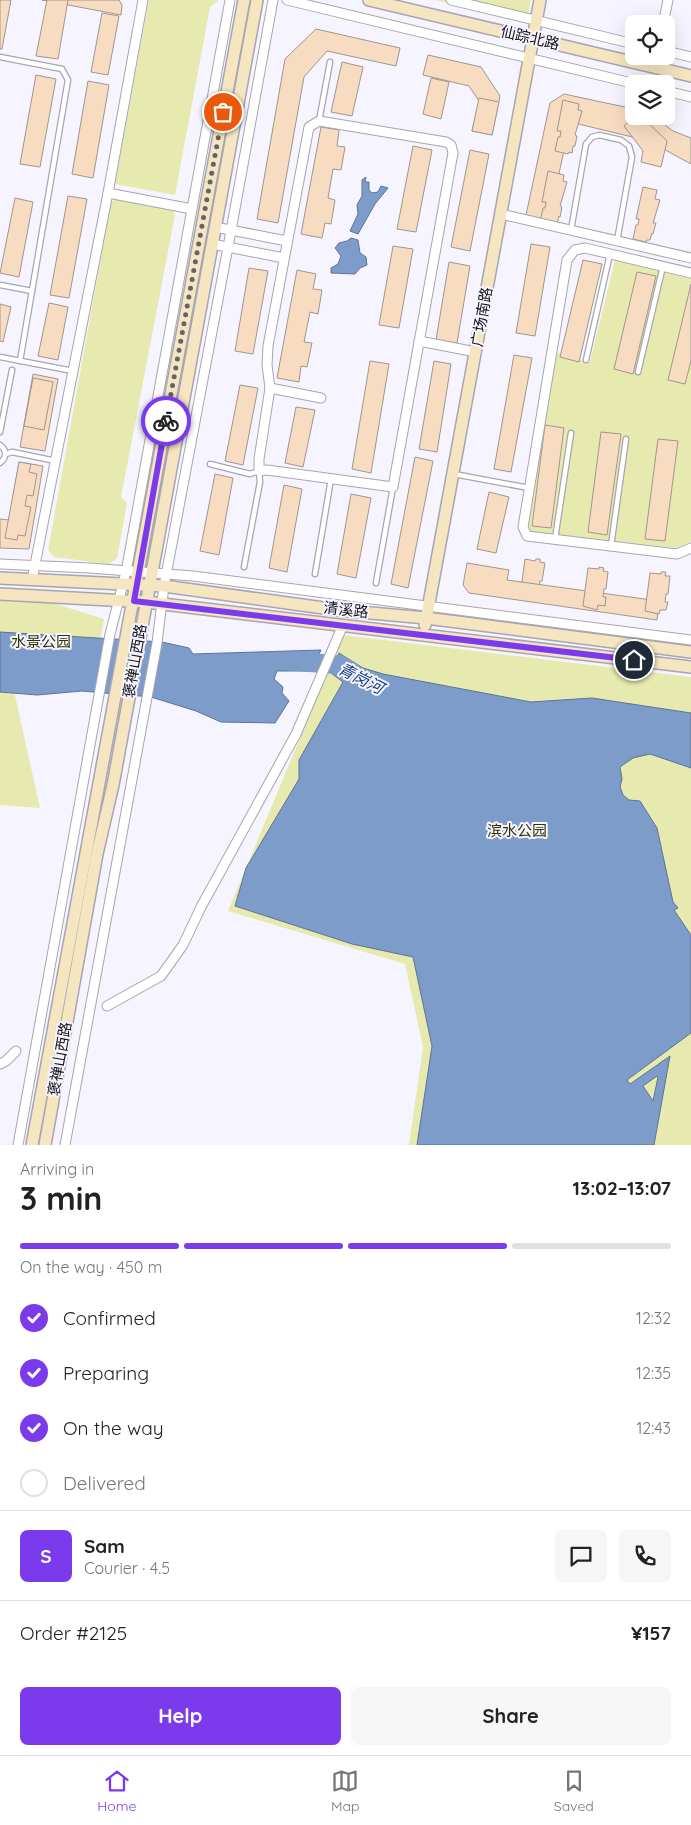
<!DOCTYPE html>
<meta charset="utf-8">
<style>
body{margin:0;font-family:Quicksand,"Noto Sans SC",sans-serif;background:#f6f6f6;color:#222;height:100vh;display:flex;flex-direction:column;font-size:19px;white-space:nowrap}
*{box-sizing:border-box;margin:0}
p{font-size:16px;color:#767676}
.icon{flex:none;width:28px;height:28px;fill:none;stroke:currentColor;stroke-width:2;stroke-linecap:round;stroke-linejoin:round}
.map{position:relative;height:1145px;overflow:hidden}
.details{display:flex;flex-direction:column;background:#fff;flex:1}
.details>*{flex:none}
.controls{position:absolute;left:625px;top:15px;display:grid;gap:10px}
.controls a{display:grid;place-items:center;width:50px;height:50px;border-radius:8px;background:#fff;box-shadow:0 5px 20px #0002;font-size:25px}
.pin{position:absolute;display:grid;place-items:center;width:42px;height:42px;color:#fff;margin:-21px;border:2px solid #fff;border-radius:50%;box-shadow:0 1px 5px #0007}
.courier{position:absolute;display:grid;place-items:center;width:50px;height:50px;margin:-25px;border:4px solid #7c3aed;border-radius:50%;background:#fff;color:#222;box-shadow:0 1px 6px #0007}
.head em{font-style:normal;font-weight:700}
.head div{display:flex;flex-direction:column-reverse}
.head{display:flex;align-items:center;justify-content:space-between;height:85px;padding:0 20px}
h1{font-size:32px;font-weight:700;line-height:38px}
.bar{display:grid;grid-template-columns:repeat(4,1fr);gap:8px 5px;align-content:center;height:60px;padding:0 20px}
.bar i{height:6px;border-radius:4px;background:#e0e0e0}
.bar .current{background:#7c3aed}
.bar p{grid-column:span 4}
.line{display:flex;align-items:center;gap:12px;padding:0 20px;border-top:1px solid #e0e0e0}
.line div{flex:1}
.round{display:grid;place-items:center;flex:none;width:52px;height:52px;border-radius:8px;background:#f6f6f6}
ol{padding:0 20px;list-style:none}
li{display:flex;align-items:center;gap:15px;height:55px}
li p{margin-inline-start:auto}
li .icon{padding:5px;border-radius:50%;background:#7c3aed;color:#fff;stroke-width:4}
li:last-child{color:#767676}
li i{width:28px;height:28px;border:2px solid #e0e0e0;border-radius:50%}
.button{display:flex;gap:10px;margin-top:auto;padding:10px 20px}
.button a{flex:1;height:58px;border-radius:8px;background:#7c3aed;color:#fff;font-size:20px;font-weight:700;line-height:58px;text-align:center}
.button a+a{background:#f6f6f6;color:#222}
.menu{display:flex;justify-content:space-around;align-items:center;height:70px;border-top:1px solid #e0e0e0;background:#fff;font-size:14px;color:#767676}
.menu a{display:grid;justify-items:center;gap:2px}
.menu .current{color:#7c3aed}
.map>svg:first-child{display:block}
</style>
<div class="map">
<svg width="691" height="1145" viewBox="0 0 691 1145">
<rect width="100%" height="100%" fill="#f6f4ff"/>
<g fill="#e6eaaf">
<polygon points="149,0 219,0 210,7 175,195 115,184"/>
<polygon points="435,0 531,0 527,20"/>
<polygon points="117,199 172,209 175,215 121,497 127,503 117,558 109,564 54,557 48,550 111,202"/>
<polygon points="615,260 691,277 691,542 676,548 527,531 557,353 590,362"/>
<polygon points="0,594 30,596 104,619 92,685 12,682 40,808 0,805"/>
<polygon points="343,635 691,677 691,1145 409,1145 423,1047 405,964 228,911"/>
</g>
<g fill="#7d9cca" stroke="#5e7395" fill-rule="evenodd">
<polygon points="366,177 365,182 369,182 369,190 372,193 378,192 381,186 388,188 375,204 358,234 350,231 358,214 357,205 362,196 362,180"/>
<polygon points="351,238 358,240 360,253 366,257 367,265 360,268 355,274 331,273 331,268 338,264 341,256 335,248 339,243 347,241"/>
<polygon points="0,632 162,642 189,648 193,654 321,650 311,671 277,671 274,679 283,687 282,693 289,701 275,723 221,722 196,711 151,697 82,691 37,695 0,692"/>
<path d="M339,653l24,15 20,6 148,28 61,-4 99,15v55l-41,-14 -17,4 -13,9 2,12 -2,8 3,8 6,5 11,1 17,27 16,74 5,6 -4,2 17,25v98l-64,47 3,4 40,-28 -16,89h-237l15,-99 -19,-89 -61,-13 -117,-38 11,-38 53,-89v-19l44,-78 -12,-9zM657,1076l1,1 -5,24 -10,-15z"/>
</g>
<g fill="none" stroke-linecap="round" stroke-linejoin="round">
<polyline stroke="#7d9cca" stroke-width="19" points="291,661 341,665 356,675"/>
</g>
<g fill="#f8dcc2" stroke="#a0968d">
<polygon points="0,0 11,0 2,49 0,49"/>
<polygon points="42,0 119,0 122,5 121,15"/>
<polygon points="47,0 68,0 58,59 36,56"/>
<polygon points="102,13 119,16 108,75 91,72"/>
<polygon points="316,29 400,48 396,66 327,51 304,77 278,223 257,219 285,59"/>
<polygon points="428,55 481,67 500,96 492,135 472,131 479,101 469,86 423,75"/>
<polygon points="342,62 363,67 352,116 331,112"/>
<polygon points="36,75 56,79 40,167 20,164"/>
<polygon points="431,78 449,82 441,119 423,114"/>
<polygon points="88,81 109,85 93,178 72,174"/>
<polygon points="564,94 634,109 634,116 653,116 673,131 691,138 691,164 649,141 570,122 549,220 526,215 550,103"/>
<polygon points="479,98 499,102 492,135 472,131"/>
<polygon points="563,100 579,104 578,110 582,111 575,135 577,136 575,146 573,146 572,153 569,152 568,154 555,151 558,137 560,137 561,131 557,131"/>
<polygon points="633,117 644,119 667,141 661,167 641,162 643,151 624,126"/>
<polygon points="321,127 339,130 337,146 345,147 341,170 333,169 328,198 335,200 331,224 325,223 322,238 301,234"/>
<polygon points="413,146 432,150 416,232 397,229"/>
<polygon points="470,150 489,154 470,251 451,247"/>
<polygon points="548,171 564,175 563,181 567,182 560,206 562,207 560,217 559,216 557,224 540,222 543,208 545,208 546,202 542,202"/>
<polygon points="643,187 657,190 655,199 660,200 653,223 656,223 653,234 652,233 650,240 647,240 646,242 633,239 636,225 638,225 639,219 636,219"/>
<polygon points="68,196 87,199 69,298 50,295"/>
<polygon points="15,198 33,202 19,277 0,273"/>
<polygon points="531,244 550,247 535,336 516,333"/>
<polygon points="393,246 413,249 399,328 379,325"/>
<polygon points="583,260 602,264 579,362 560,357"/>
<polygon points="449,262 470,266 457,343 436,340"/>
<polygon points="249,268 268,271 253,354 235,351"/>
<polygon points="297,270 316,274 313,289 322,290 318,314 310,312 304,342 312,343 307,367 301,366 299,382 277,378"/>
<polygon points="637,272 656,276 633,374 614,369"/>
<polygon points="691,284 691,361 685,384 668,380"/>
<polygon points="49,303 68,307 58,360 38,356"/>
<polygon points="0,304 11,307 3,342 0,341"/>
<polygon points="514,355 532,358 511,472 494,469"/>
<polygon points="370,361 389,364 371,473 352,469"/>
<polygon points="434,361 451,364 437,452 419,449"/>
<polygon points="33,374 58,379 45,451 20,447"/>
<polygon points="33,378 53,382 44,430 24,426"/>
<polygon points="240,385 258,388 243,465 225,461"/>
<polygon points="296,407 315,410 303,467 285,463"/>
<polygon points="545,425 564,428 551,528 532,526"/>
<polygon points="601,432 621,434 607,535 588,532"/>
<polygon points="658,439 678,441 665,541 645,539"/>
<polygon points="415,457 433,461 408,588 391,584"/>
<polygon points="19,462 43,466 29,549 0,548 0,519 9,520"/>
<polygon points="19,462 31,464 29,472 37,474 33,496 27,495 25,506 31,507 25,536 18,535 17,540 5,538"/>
<polygon points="215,474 233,478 219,555 200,551"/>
<polygon points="284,485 302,489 287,572 269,568"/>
<polygon points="489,492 509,497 496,553 477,549"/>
<polygon points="351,494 371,498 356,578 337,574"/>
<polygon points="525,559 535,561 536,559 540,559 540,562 545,563 542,581 540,581 539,588 542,589 541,597 534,596 534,601 520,597"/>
<polygon points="467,563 509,570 507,580 659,601 657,620 469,593 463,585"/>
<polygon points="599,567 604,568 603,571 608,572 606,589 604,589 603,597 606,597 605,606 598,605 597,610 583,606 588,568 599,569"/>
<polygon points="661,572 666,572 665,576 670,576 668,594 666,594 665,602 668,602 666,610 660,610 659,614 645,611 650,573 661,574"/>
</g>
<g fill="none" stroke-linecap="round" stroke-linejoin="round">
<defs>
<g id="lane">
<polyline points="0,57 62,69 68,80 20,361"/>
<polyline points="319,121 330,62"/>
<polyline points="571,230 586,144 592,137 599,135 621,140 629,146 632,157 617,241"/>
<polyline points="0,285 32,291"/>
<polyline points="0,357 73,371"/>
<polyline points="586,360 610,254"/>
<polyline points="638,372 663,266"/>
<polyline points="0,432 12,370"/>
<path d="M0,445c7,5 7,13 0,18"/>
<polyline points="6,454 12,452 56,461"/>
<polyline points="210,464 250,474 259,471 260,482 244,567"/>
<polyline points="454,474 529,488"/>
<polyline points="555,539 571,433"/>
<polyline points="611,546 626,439"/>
<polyline points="315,574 331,479"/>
<polyline points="376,583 393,487"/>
</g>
<g id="street">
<polyline points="287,0 636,84"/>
<polyline points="451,0 634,44"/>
<polyline points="664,19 668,0"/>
<polyline points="666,51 691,57"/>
<polyline points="666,91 691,97"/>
<polygon points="319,121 446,142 451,145 453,153 393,487 267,470 259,471 259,459 270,388 267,365 268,346 309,127"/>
<polyline points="108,193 192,209"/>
<polyline points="501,214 691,258"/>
<polyline points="215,227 287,241"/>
<polyline points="212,244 284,258"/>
<polyline points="691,273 585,248 575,250 567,260 523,527 527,536 677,554 691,548"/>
<polyline points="419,341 476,352"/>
<polyline points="270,388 321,398"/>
<polyline points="0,564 90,568 193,576 691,640"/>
<polyline points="32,580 108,193 143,0"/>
<polyline points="107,1006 161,976 183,945 201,907 296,734 343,625"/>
<polyline points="0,1064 6,1061 16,1051"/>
<polyline points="18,1145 110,634 126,572 230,0"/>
<polyline points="65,1145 157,643 164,586 228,247 273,0"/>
</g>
<g id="secondary">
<polyline points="369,0 691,76"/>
<polyline points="0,578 164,586 338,610 426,618 691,652"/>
<polyline points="0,594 146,602 691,667"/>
<polyline points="425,625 540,0"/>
<polyline points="32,1145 244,0"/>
<polyline points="45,1145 97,854 113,785 257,0"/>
</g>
</defs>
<use href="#lane" stroke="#a7a5b1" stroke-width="7"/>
<use href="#street" stroke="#a7a5b1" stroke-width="11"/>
<use href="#secondary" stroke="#a7a5b1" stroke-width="14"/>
<use href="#lane" stroke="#fff" stroke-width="4.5"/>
<use href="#street" stroke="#fff" stroke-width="9"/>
<use href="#secondary" stroke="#f5e5c0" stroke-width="11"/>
</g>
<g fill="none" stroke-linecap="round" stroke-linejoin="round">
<polyline stroke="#64626a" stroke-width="5" stroke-dasharray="0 9" points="166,421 223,112"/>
<polyline stroke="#7c3aed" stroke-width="6" points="166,421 134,601 634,660"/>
</g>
<g text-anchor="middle" stroke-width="4" stroke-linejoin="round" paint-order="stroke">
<g font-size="15" fill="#151419" stroke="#f6f4ff">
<text transform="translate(530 38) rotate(13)" y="5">仙踪北路</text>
<text transform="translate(482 317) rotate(-80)" y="5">广场南路</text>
<text transform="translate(346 610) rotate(6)" y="5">清溪路</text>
<text transform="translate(135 661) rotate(-80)" y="5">褒禅山西路</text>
<text transform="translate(60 1059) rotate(-80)" y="5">褒禅山西路</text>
</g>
<g font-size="15" fill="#313203" stroke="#f6f4ff">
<text x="41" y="647">水景公园</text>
<text x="517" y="836">滨水公园</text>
</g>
<g font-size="16" font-style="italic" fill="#1a417b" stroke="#f6f4ff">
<text transform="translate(361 678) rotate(27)" y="6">青岗河</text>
</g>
</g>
</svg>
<div class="controls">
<a><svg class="icon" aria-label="locate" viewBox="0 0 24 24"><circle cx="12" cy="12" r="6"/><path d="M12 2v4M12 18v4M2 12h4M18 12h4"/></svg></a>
<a><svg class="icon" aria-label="layers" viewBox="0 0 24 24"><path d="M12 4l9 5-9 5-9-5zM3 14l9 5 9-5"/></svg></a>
</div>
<div class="pin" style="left:223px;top:112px;background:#ea580c"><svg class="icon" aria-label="bag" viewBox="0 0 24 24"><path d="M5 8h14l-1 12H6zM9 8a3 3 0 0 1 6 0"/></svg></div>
<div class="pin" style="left:634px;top:660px;background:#1f2937"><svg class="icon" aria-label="home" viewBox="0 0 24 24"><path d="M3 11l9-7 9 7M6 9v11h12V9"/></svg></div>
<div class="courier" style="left:166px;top:421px"><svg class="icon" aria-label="bike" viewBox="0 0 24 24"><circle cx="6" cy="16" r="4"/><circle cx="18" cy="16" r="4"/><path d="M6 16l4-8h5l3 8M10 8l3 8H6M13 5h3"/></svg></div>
</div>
<section class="details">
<div class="head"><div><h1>3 min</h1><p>Arriving in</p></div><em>13:02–13:07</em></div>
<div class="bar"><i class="current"></i><i class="current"></i><i class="current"></i><i></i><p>On the way · 450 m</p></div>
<ol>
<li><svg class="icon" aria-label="check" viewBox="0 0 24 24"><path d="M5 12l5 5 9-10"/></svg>Confirmed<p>12:32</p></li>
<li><svg class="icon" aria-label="check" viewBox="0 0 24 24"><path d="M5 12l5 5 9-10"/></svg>Preparing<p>12:35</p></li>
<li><svg class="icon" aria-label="check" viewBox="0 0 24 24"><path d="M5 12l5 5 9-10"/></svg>On the way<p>12:43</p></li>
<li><i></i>Delivered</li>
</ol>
<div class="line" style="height:90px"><b class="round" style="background:#7c3aed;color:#fff">S</b><div><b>Sam</b><p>Courier · 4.5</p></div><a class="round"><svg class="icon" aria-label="chat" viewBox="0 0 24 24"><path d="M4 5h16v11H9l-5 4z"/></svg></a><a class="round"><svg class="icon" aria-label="phone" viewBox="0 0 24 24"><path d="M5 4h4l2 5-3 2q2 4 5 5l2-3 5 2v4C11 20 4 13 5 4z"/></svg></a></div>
<div class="line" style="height:65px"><div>Order #2125</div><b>¥157</b></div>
<div class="button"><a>Help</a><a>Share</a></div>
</section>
<nav class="menu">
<a class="current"><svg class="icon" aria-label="home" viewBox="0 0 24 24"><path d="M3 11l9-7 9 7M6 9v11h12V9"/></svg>Home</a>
<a><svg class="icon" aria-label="map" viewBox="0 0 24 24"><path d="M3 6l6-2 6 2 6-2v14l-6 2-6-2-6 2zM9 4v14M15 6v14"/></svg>Map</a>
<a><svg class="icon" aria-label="saved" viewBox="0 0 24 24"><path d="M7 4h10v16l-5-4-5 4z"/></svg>Saved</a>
</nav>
